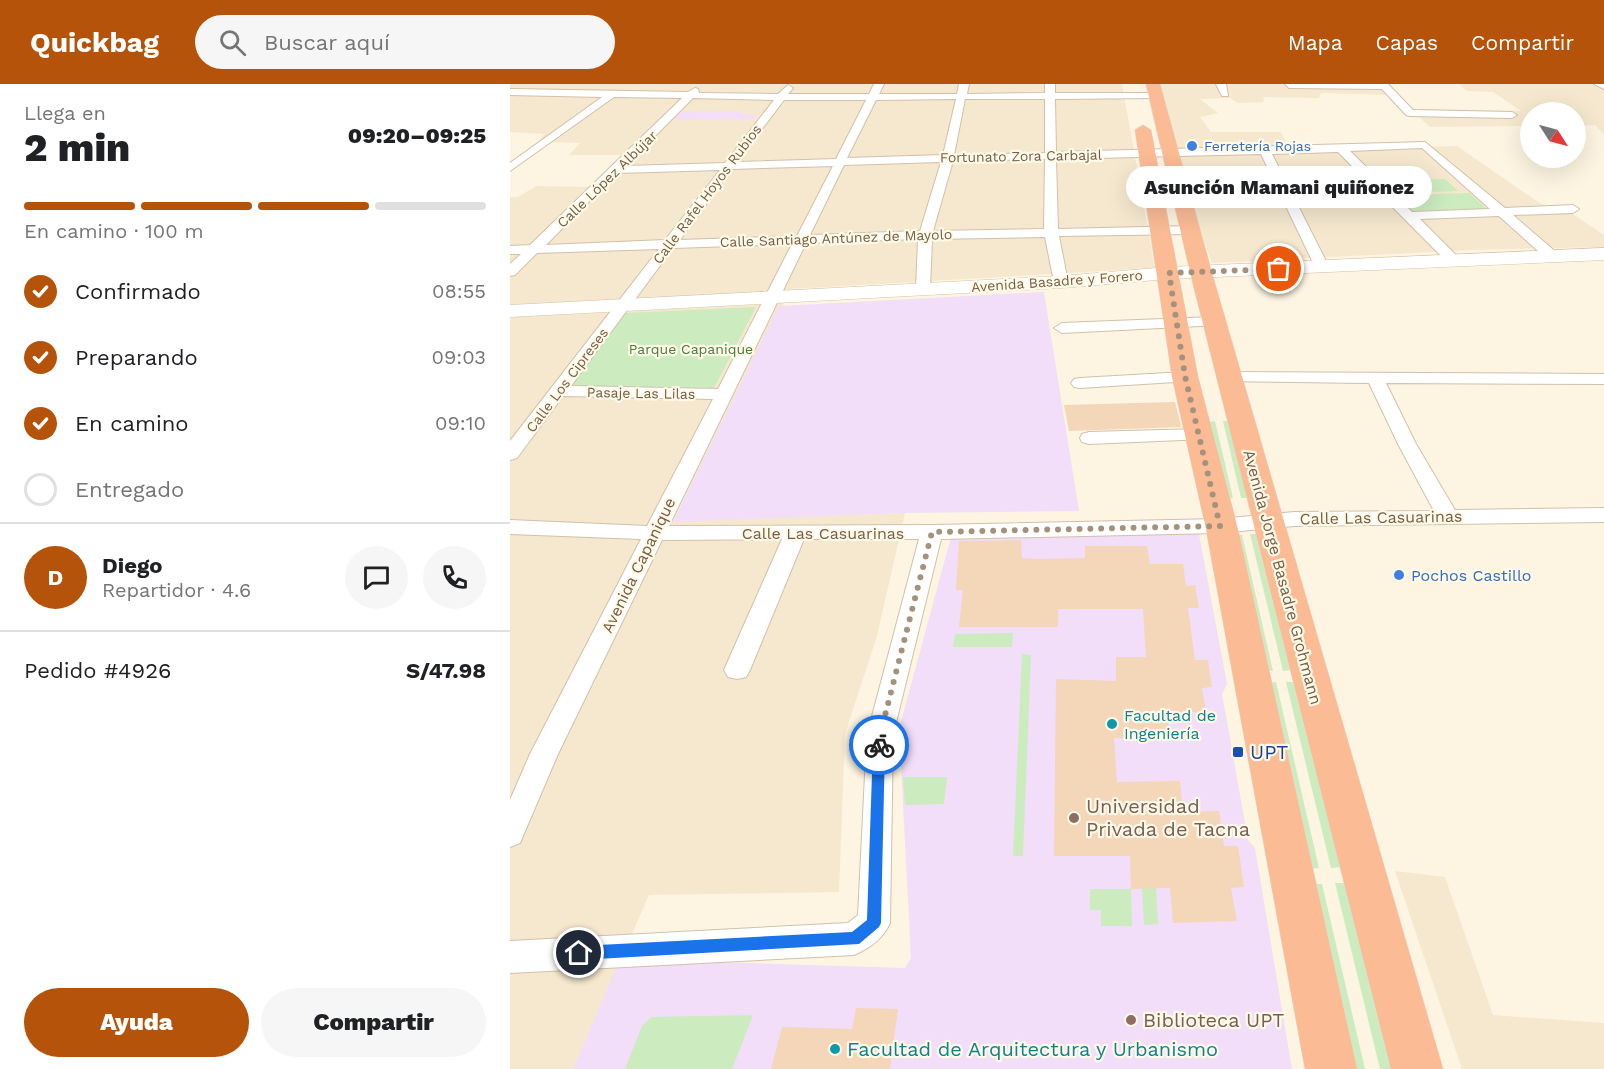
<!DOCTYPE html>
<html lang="es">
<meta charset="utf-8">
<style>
body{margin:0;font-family:"Work Sans",sans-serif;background:#f6f6f6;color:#202124;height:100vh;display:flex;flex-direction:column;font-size:22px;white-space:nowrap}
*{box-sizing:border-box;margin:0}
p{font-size:20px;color:#757577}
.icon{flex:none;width:33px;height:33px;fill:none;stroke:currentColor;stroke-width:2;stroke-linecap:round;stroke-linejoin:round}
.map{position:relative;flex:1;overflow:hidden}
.details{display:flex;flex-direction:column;background:#fff;width:510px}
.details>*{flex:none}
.needle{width:39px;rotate:126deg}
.controls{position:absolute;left:1010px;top:18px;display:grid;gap:12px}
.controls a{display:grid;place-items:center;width:66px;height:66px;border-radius:50%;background:#fff;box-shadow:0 6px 24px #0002;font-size:30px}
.pin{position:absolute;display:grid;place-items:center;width:51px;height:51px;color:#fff;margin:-26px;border:3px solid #fff;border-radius:50%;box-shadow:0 2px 6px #0007}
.courier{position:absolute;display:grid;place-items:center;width:60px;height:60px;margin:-30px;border:4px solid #1a73e8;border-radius:50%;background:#fff;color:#222;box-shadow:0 2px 8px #0007}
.bubble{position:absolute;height:42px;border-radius:21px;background:#fff;box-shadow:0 6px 24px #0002;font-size:20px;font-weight:800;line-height:42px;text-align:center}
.head em{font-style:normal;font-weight:800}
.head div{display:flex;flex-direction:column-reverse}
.head{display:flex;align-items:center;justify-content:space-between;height:102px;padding:0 24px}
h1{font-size:39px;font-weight:800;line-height:45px}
.bar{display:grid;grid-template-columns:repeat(4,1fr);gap:9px 6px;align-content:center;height:72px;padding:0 24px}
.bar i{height:8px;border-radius:4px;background:#e0e0e0}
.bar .active{background:#b45309}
.bar p{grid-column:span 4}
.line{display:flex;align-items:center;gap:15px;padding:0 24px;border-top:2px solid #e0e0e0}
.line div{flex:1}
.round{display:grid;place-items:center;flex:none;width:63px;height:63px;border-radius:32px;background:#f6f6f6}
ol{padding:0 24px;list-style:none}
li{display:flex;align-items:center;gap:18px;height:66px}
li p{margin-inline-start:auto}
li .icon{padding:6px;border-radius:50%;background:#b45309;color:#fff;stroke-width:4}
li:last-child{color:#757577}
li i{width:33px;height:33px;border:3px solid #e0e0e0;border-radius:50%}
.cta{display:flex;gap:12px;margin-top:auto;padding:12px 24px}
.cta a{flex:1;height:69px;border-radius:36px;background:#b45309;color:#fff;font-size:24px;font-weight:800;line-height:69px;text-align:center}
.cta a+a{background:#f6f6f6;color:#202124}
header{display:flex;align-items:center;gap:36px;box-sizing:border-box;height:84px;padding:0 30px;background:#b45309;color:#fff}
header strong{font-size:28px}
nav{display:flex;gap:33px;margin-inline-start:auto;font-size:21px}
.search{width:420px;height:54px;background:#f6f6f6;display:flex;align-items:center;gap:15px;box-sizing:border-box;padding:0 21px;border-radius:33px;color:#757577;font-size:22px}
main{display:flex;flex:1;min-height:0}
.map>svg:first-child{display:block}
</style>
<header>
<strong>Quickbag</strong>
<div class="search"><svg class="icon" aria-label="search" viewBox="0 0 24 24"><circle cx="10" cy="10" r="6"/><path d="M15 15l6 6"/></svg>Buscar aquí</div>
<nav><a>Mapa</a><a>Capas</a><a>Compartir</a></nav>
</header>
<main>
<section class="details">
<div class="head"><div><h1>2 min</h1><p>Llega en</p></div><em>09:20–09:25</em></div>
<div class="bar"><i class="active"></i><i class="active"></i><i class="active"></i><i></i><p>En camino · 100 m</p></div>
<ol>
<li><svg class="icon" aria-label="check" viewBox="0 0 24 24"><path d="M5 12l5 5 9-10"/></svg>Confirmado<p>08:55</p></li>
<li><svg class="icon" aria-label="check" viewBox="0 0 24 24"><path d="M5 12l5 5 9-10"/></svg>Preparando<p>09:03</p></li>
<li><svg class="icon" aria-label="check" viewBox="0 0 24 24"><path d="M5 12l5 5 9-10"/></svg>En camino<p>09:10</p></li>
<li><i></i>Entregado</li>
</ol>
<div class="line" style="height:108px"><b class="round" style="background:#b45309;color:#fff">D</b><div><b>Diego</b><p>Repartidor · 4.6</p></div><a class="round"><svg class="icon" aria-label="chat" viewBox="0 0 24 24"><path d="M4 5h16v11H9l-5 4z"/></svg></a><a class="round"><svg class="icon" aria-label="phone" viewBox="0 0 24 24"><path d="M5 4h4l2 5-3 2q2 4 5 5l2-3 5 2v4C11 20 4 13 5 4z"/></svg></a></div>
<div class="line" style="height:78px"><div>Pedido #4926</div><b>S/47.98</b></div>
<div class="cta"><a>Ayuda</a><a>Compartir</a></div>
</section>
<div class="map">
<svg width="1094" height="985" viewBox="0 0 1094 985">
<rect width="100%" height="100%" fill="#fdf5e1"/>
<g fill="#f5e8cf">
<polygon points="0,0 612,0 645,184 281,205 163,437 395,429 367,552 335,650 329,808 139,811 63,985 0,985 0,113 8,113 26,102 79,103 111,71 59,71 70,59 29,58 34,50 0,48"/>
<polygon points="646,0 867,0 877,11 811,9 809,14 753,13 754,18 728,19 720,14 690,15 708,29 690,33 701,48 771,48 780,67 947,62 1031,120 1058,127 1094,151 1094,163 962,166 702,179 666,82"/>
<polygon points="949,0 1094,0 1094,51 1085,41 1065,42 1065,28 1020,28 1020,42 920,43 900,25 1011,27 983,8 957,7"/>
<polygon points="885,787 935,793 983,931 1094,939 1094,985 952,985"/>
</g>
<g fill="#f2def9">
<polygon points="172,27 232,27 229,30 247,31 243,35 163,36"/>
<polygon points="534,208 569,427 395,429 163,438 269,222"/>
<polygon points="683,448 689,450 717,600 712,610 720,654 738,756 745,764 782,985 63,985 110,875 395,884 401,874 389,645 441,453"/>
</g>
<g fill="#ccebbf">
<polygon points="935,95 948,107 889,109 877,97"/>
<polygon points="959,109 979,127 902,129 884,111"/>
<polygon points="246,223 204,304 60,302 116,229"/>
<polygon points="705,337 723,414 716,415 699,338"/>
<polygon points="713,337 719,337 739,414 731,414"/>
<polygon points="740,450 748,450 782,586 773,587"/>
<polygon points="724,451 732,451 763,587 754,587"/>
<polygon points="503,549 502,563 443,563 445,550"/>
<polygon points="512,570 521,571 513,772 503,772"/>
<polygon points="766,598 809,784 798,785 757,599"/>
<polygon points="776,598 785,598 832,783 821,784"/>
<polygon points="393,693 437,693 434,720 395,721"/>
<polygon points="825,799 836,799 882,985 870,985"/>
<polygon points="802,800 812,800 855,985 843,985"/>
<polygon points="632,804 646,804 648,840 634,841"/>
<polygon points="580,805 621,805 622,842 591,842 591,826 580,826"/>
<polygon points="243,931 222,985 115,985 132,942 141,933"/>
</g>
<g fill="#f4d6b8">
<polygon points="665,318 671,343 559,347 554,321"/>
<polygon points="511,456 512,474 527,475 575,474 575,462 637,462 640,480 673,480 676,502 685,501 689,524 678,524 685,576 698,576 702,603 692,604 696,628 657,628 660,653 604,654 607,698 670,697 673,728 709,727 714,762 728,762 734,803 721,804 727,837 663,839 660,804 621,805 620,772 544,772 546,595 606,597 606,573 636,573 633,525 548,525 548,543 449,543 453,506 446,506 449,457"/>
<polygon points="346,924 388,925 380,985 261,985 272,943 342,945"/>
</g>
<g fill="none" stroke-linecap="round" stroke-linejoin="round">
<defs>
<g id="street">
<path d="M364,0h10l-5,10h78l2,-10h10l-2,10 78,-1v-9h10v9h102l3,1v4l-105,1 1,53 369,-10 80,66 68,-3 6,4 -6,4 -60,2 44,38 2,3 -2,3h-10l-48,-43 -79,3 38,38 2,3 -7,4 -5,-1 -110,-111 -66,2 57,113 -7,4 -7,-4 -54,-113 -205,5 2,70 132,-3 7,4 -7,4 -131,2 9,46 -7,4 -7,-4 -9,-45 -113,2 -2,50 -7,4 -7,-4 2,-50 -112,4 -137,283 263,-1 288,-6 74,-7 140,-1 -36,-67 -29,-61 -146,-2 -3,-4 3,-4 6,-1 375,2v10l-218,-1 30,61 39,66 149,-2v14l-310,4 -74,7 -279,6 -48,196 -3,188c-7,16 -20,25 -36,32l-344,18v-32l338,-18 10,-8 9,-180 52,-196h-115l-54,131 -4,7 -9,2 -9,-2 -4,-7 58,-131 -120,1 -104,214 -38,89 -10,4v-47l20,-46 111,-215 -131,-5v-14l137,6 66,-127 -150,-3 -46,62 -7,2v-19l149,-192 -122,4 -22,22 -5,1v-12l11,-10h-11v-8l20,-1 152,-147 -68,-1 -104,74v-8l92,-66 -92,-2v-6l178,3 7,-4 3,1 1,4 79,1 10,-9 5,3 -5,6h81zM183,14l81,2 -49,63 -100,3zM446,15l-13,56 -96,3 29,-58zM455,15h80v54l-91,2zM274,16h82l-30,59 -99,3zM912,64l68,61 -78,3 -62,-61zM535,75l-1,70 -111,2 20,-70zM431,78l-21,69 -110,4 34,-70zM323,82l-36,70 -117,4 52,-71zM210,86l-55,70 -119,5 71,-72zM282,160l-74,145 -147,-3 102,-138z"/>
<polygon points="706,0 716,0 718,12 712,12"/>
<polygon points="775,0 878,0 903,26 1002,28 1007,31 1002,34 900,32 896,31 872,5 779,4"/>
<polygon points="1084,0 1094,0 1094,5"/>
<polygon points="704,233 712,238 710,241 552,249 544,244 552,239"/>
<polygon points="675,288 681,289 684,293 681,297 570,304 564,303 561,299 564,295 570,294"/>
<polygon points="689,345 696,347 698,351 696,355 579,360 572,358 570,354 572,350 579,348"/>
</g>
<polygon id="secondary" points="1094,164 1094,176 659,195 551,204 0,233 0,221 551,192 659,183"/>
<g id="highway">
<polygon points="636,0 650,0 704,196 933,985 881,985 682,196"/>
<polygon points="633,41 641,46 688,293 728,445 847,985 795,985 696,445 662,293 625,46"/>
</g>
</defs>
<use href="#street" stroke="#d1c0ab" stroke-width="2"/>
<use href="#secondary" stroke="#d4c0a7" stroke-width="1"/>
<use href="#highway" stroke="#e1dbd7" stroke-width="1"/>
<use href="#street" fill="#fff" fill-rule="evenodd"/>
<use href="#secondary" fill="#fff" fill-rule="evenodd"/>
<use href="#highway" fill="#fabb95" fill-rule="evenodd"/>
</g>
<polygon fill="#1a73e8" points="369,656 375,661 371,839 369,843 349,860 69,876 64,874 62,869 64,864 69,862 342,848 357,836 363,661"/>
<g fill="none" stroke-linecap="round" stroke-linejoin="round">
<polyline stroke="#a5927d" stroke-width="6" stroke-dasharray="0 10.8" points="369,661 370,651 422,448 710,442 675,292 659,189 769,185"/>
</g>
<g fill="#3f7fe0" stroke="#fff9e8" stroke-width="2">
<circle cx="682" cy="62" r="6"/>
<circle cx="889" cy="491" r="6"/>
</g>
<g fill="#0f9aa8" stroke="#fff9e8" stroke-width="2">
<circle cx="602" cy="640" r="6"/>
<circle cx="325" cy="965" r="6"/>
</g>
<rect fill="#1a4fb4" stroke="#fff9e8" stroke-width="2" x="722" y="662" width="12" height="12" rx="3"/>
<g fill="#8d6e63" stroke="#fff9e8" stroke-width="2">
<circle cx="564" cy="734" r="6"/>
<circle cx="621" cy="936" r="6"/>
</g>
<g text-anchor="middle" stroke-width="4.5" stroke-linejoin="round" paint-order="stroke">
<g font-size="14" fill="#366cbe" stroke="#fff9e8" text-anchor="start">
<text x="694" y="67">Ferretería Rojas</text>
</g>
<g font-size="14" fill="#755d47" stroke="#fff9e8">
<text transform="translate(511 72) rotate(-1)" y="5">Fortunato Zora Carbajal</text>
<text transform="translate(97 95) rotate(-44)" y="5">Calle López Albújar</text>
<text transform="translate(197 110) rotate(-53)" y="5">Calle Rafel Hoyos Rubios</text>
<text transform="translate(326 154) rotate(-2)" y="5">Calle Santiago Antúnez de Mayolo</text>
<text transform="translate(547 197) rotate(-4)" y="5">Avenida Basadre y Forero</text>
<text transform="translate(57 296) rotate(-53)" y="5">Calle Los Cipreses</text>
<text transform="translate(131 309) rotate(1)" y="5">Pasaje Las Lilas</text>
</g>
<g font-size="14" fill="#4a7c3f" stroke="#fff9e8">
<text x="181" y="270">Parque Capanique</text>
</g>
<g font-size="16" fill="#755d47" stroke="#fff9e8">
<text transform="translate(871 433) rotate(-1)" y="6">Calle Las Casuarinas</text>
<text x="313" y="455">Calle Las Casuarinas</text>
<text transform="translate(128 481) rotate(-64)" y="6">Avenida Capanique</text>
<text transform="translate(773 493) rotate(75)" y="6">Avenida Jorge Basadre Grohmann</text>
</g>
<g font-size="16" fill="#366cbe" stroke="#fff9e8" text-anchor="start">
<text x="901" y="497">Pochos Castillo</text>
</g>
<g font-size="16" fill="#0d838f" stroke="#fff9e8" text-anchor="start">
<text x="614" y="637">Facultad de<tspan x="614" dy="18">Ingeniería</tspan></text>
</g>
<g font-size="20" fill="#164399" stroke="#fff9e8" text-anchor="start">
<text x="740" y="675">UPT</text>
</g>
<g font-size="20" fill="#785e54" stroke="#fff9e8" text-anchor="start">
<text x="576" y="729">Universidad<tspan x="576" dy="23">Privada de Tacna</tspan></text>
<text x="633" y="943">Biblioteca UPT</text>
</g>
<g font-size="20" fill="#0d838f" stroke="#fff9e8" text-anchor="start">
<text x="337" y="972">Facultad de Arquitectura y Urbanismo</text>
</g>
</g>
</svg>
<div class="controls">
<a><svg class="needle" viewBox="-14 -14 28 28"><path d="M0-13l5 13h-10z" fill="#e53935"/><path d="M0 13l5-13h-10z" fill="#757577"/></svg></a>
</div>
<div class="pin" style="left:769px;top:185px;background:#ea580c"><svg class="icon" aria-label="bag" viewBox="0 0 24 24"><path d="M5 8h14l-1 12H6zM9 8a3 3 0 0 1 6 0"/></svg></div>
<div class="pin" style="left:69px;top:869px;background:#1f2937"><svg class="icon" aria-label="home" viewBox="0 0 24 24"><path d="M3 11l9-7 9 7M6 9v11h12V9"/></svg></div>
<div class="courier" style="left:369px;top:661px"><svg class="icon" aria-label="bike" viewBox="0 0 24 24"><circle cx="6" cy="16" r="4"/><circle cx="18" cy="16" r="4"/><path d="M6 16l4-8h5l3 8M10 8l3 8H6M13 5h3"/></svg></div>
<div class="bubble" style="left:616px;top:82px;width:306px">Asunción Mamani quiñonez</div>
</div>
</main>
